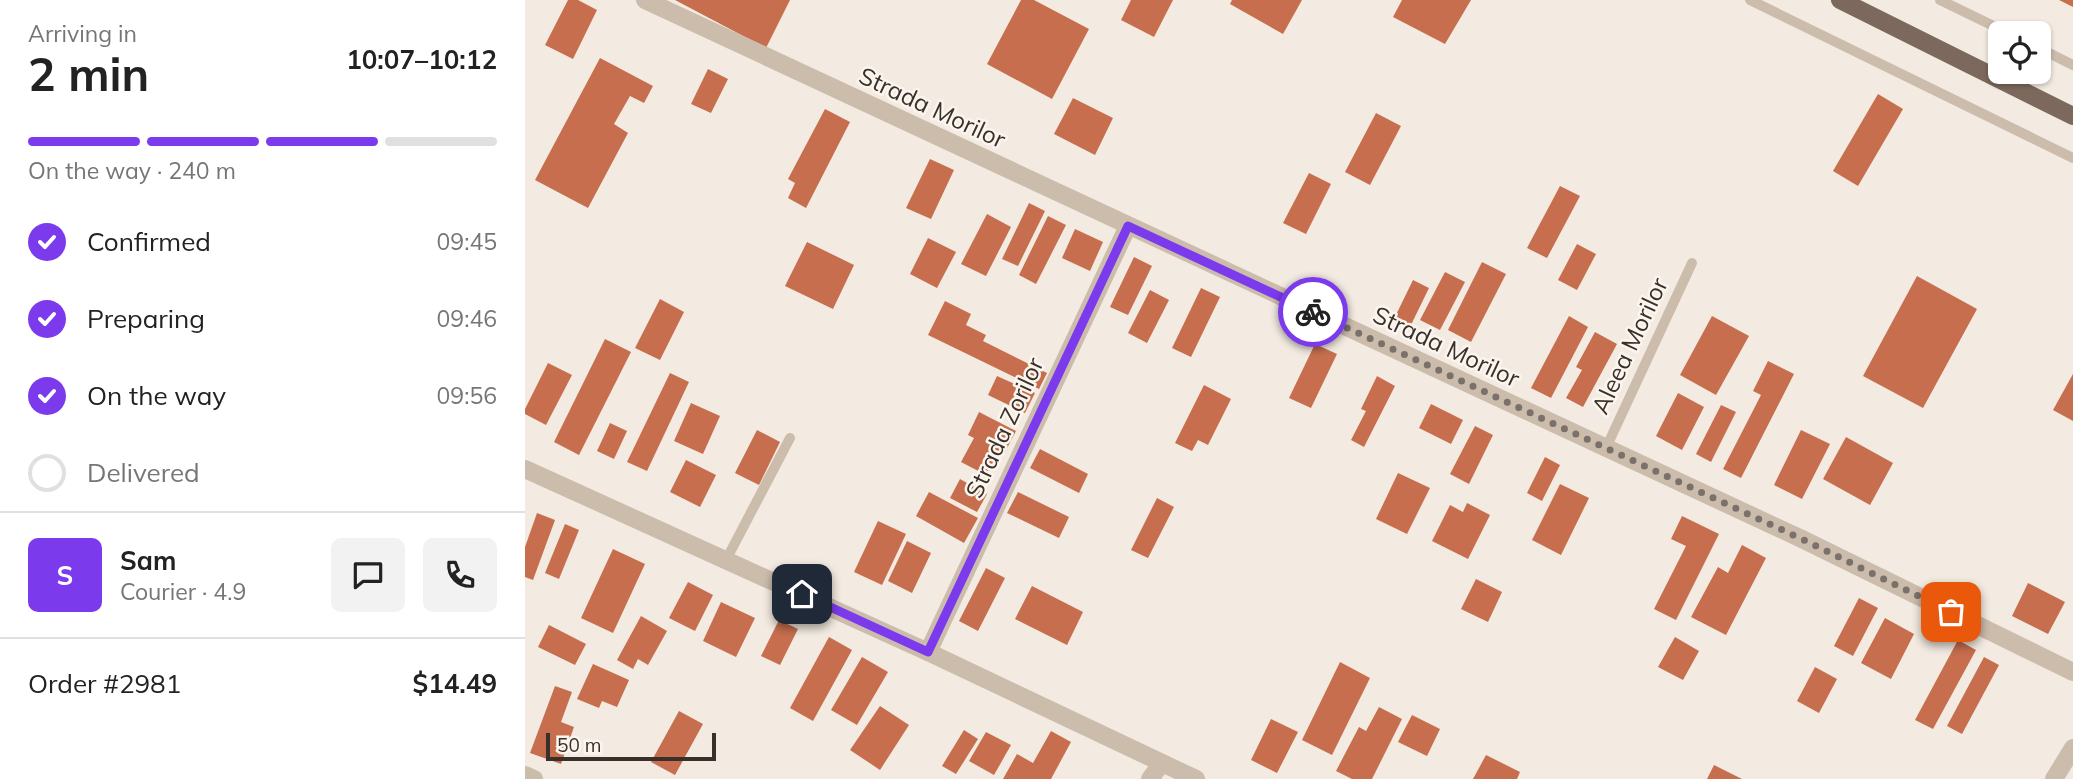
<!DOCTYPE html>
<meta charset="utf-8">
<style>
body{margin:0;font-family:Mulish,sans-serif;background:#f2f2f2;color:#222;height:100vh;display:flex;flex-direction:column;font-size:26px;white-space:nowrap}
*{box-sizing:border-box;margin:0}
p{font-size:23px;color:#767676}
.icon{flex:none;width:38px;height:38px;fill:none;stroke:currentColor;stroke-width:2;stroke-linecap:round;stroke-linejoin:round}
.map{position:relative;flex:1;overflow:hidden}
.panel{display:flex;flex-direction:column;background:#fff;width:525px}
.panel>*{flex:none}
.buttons{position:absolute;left:1463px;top:21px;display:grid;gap:14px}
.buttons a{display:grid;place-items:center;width:63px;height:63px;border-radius:10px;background:#fff;box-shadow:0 2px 5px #0004;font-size:35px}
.scale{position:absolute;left:21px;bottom:18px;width:170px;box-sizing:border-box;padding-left:7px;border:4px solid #3a302b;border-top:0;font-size:19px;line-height:24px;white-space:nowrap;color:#3a302b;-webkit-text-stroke:5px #fbf5ee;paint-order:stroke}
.pin{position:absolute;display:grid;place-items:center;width:60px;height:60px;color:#fff;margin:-30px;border-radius:14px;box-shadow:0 4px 10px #0006}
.courier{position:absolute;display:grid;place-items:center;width:70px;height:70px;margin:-35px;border:5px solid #7c3aed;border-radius:50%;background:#fff;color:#222;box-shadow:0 2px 9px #0007}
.headline em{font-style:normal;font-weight:700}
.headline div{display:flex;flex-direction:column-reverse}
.headline{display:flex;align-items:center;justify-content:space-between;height:119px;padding:0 28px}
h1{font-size:46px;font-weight:700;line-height:52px}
.bar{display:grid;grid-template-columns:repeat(4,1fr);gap:10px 7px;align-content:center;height:84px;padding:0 28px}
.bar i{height:9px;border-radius:5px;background:#e0e0e0}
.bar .on{background:#7c3aed}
.bar p{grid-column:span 4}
.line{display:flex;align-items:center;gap:18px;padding:0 28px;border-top:2px solid #e0e0e0}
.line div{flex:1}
.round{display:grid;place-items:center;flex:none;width:74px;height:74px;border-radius:10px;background:#f2f2f2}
ol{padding:0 28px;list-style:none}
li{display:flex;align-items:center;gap:21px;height:77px}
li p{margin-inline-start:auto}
li .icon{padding:7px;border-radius:50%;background:#7c3aed;color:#fff;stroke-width:4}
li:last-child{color:#767676}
li i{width:38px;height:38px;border:4px solid #e0e0e0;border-radius:50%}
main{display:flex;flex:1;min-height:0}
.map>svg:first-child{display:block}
</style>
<main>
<section class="panel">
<div class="headline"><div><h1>2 min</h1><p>Arriving in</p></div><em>10:07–10:12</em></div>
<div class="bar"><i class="on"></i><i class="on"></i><i class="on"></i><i></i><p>On the way · 240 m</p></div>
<ol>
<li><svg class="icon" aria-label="check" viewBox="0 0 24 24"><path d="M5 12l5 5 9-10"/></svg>Confirmed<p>09:45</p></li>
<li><svg class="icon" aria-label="check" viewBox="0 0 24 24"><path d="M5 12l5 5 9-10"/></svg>Preparing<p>09:46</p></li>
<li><svg class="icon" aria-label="check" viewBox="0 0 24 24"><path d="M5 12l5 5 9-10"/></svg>On the way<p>09:56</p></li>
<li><i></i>Delivered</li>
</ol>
<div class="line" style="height:126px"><b class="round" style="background:#7c3aed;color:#fff">S</b><div><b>Sam</b><p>Courier · 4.9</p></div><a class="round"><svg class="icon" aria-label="chat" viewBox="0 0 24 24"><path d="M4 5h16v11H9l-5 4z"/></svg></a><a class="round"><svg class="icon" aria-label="phone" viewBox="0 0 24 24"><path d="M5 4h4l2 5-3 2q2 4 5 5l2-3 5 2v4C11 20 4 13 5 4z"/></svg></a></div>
<div class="line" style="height:91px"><div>Order #2981</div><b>$14.49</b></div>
</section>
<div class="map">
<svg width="1548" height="779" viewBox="0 0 1548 779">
<rect width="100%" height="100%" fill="#f3ebe1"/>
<g fill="#c66e4d">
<polygon points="43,0 53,0 72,10 48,59 20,45"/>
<polygon points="150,0 265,0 241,48"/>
<polygon points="496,0 509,0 564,29 527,99 462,64"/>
<polygon points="606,0 648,0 629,37 596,20"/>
<polygon points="707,0 777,0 758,34 705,4"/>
<polygon points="877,0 946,0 920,44 868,17"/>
<polygon points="1534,0 1548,0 1548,7"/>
<polygon points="75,58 128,86 119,103 105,96 89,124 103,133 63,208 10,180"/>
<polygon points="183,69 203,79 186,113 166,104"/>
<polygon points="1353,94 1378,109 1333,186 1308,171"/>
<polygon points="548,98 588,118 570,155 529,134"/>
<polygon points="300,109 325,122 281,208 263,198 270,183 263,179"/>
<polygon points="851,113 876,126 845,185 820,172"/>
<polygon points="405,159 429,170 406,219 381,208"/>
<polygon points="784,173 806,184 781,234 758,223"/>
<polygon points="1035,186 1055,196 1022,258 1002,248"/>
<polygon points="504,203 520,211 493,266 477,259"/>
<polygon points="462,214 486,227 461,276 436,264"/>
<polygon points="523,216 541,225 511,284 494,275"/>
<polygon points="550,229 578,242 565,271 537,258"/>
<polygon points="403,238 431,252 412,288 385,274"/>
<polygon points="282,242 329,265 308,309 260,286"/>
<polygon points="1052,244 1071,254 1052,290 1033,280"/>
<polygon points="609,257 627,266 603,315 585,307"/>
<polygon points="957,262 981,274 946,342 923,330"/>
<polygon points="920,272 940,282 915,330 895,320"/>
<polygon points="1392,276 1452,309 1398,408 1338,376"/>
<polygon points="888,280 904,288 884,329 868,321"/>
<polygon points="676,288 695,297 666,357 647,348"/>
<polygon points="625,290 644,300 622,343 603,333"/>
<polygon points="135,299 159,312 135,360 110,348"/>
<polygon points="420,301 446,314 441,325 461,335 458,341 522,373 514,389 403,335"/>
<polygon points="1044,316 1063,327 1026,398 1006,388"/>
<polygon points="1187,316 1224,336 1191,395 1155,375"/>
<polygon points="1070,332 1092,344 1058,407 1041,398 1057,370 1051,367"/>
<polygon points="80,339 106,352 54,455 29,442"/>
<polygon points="790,344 812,354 786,408 764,398"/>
<polygon points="1243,361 1269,374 1216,478 1198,469 1236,395 1228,391"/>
<polygon points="23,363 47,375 21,425 0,414 0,409"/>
<polygon points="145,373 164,382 122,471 102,462"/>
<polygon points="1548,374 1548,421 1528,410"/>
<polygon points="472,376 510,393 500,413 463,395"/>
<polygon points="852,376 870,386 839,447 826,440 841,411 836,409"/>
<polygon points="679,385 706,399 683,445 673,440 667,451 650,443"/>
<polygon points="1153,393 1179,407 1157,450 1131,436"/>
<polygon points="166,403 195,416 178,454 149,441"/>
<polygon points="906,404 938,420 926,444 894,428"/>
<polygon points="1196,405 1211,412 1186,462 1171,454"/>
<polygon points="454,412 491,431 479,454 474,451 461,475 436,462 449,438 443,435"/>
<polygon points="85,423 102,431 89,459 72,451"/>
<polygon points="950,426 968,435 944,484 925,474"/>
<polygon points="232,430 255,442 234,485 210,473"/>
<polygon points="1276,430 1305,444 1277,499 1249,485"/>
<polygon points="1321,437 1368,463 1345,505 1298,479"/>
<polygon points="515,449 563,474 554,493 505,468"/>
<polygon points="1020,457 1035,465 1017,501 1002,493"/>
<polygon points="161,460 191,475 175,507 145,492"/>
<polygon points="873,473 905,488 882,534 851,519"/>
<polygon points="435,479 462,494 452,512 425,498"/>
<polygon points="1035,484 1064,498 1036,555 1007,540"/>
<polygon points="404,492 453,518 439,543 391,516"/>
<polygon points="493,492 544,517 534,538 482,513"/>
<polygon points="632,498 649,507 623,558 606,550"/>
<polygon points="942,503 965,515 943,559 907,541 925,505 938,512"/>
<polygon points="12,513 30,520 8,580 0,577 0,547"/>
<polygon points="1157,516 1194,534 1151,620 1129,609 1161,546 1146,539"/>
<polygon points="353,521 381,534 357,585 329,572"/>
<polygon points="40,524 54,530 34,579 20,573"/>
<polygon points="382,541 406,553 387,593 363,581"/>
<polygon points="1217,545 1241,558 1201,635 1166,617 1193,567 1203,573"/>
<polygon points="88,549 120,564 88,633 56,618"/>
<polygon points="461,568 480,578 453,631 434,621"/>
<polygon points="951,579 977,592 963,622 936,609"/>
<polygon points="163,582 188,595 170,631 144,618"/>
<polygon points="1503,583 1540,602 1523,634 1487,616"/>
<polygon points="507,586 558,612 542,645 490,619"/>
<polygon points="1334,598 1353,608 1328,656 1309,646"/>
<polygon points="196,602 230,618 211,657 178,641"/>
<polygon points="116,616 142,631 123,665 113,659 108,669 92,660"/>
<polygon points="1360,618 1389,634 1366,679 1336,663"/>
<polygon points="254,620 273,629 255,665 236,656"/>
<polygon points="24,625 61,644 50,665 13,647"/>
<polygon points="304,637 327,650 288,721 265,708"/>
<polygon points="1150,637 1174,651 1158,680 1133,667"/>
<polygon points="1433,640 1451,650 1408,729 1390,720"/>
<polygon points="337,657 363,672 332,725 306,710"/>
<polygon points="1459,657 1474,665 1437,734 1422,726"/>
<polygon points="815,662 845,678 807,755 777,740"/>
<polygon points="68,664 104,680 92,707 77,701 74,708 52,699"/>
<polygon points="1290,667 1312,679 1294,713 1272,701"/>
<polygon points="30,686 47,692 36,722 49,727 36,764 5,753"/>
<polygon points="355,706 384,725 355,770 325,750"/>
<polygon points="854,707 877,719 847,779 827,779 811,771 834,727 841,731"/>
<polygon points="154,711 178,724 150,775 126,762"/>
<polygon points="887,715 915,729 902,756 873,742"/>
<polygon points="746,719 773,732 752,773 726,760"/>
<polygon points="439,730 453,739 431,774 417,766"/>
<polygon points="526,731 546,742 526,779 478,779 492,754 508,763"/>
<polygon points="461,732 486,745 469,775 444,761"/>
<polygon points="961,755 995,772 992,779 948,779"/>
<polygon points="1189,765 1217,779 1182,779"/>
</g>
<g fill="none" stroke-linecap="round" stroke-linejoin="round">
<g stroke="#ccbcac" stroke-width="10">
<polyline points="1225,0 1548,158"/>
<polyline points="1415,0 1483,33"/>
<polyline points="1514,48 1548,65"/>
<polyline points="1081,448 1167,263"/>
<polyline points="201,560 265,438"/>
</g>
<g stroke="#ccbcac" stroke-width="18">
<polyline points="120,0 1279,540 1548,672"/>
<polyline points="403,652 603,226"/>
<polyline points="625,779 636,764"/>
</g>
<g stroke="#ccbcac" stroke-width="18">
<polyline points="0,469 403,652 671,779"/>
<polyline points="0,775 9,779"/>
<polyline points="1529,779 1548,748"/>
</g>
<polyline stroke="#7c685c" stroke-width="18" points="1315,0 1548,116"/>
</g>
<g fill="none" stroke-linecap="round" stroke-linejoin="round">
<polyline stroke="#7b716b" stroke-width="7" stroke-dasharray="0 12.6" points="788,312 1279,540 1426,612"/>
<polyline stroke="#7c3aed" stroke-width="9" points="277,594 403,652 603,226 788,312"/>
</g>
<g text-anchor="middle" stroke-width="5" stroke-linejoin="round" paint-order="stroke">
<g font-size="24" fill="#3a302b" stroke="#fbf5ee">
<text transform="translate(407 108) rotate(25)" y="8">Strada Morilor</text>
<text transform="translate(1105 346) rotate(-65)" y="8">Aleea Morilor</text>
<text transform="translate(921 347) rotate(25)" y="8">Strada Morilor</text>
<text transform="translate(480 428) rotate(-65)" y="8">Strada Zorilor</text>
</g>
</g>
</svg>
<div class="buttons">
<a><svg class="icon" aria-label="locate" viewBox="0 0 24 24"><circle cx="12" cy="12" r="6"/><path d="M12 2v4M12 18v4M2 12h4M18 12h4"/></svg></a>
</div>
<div class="scale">50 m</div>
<div class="pin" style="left:1426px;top:612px;background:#ea580c"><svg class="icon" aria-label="bag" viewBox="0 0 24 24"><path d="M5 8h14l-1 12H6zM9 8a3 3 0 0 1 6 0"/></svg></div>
<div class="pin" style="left:277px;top:594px;background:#1f2937"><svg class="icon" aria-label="home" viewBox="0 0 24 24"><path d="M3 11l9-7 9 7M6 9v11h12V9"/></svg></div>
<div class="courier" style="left:788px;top:312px"><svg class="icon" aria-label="bike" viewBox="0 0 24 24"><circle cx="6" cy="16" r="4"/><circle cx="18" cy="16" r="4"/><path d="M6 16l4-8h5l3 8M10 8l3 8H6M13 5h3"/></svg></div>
</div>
</main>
